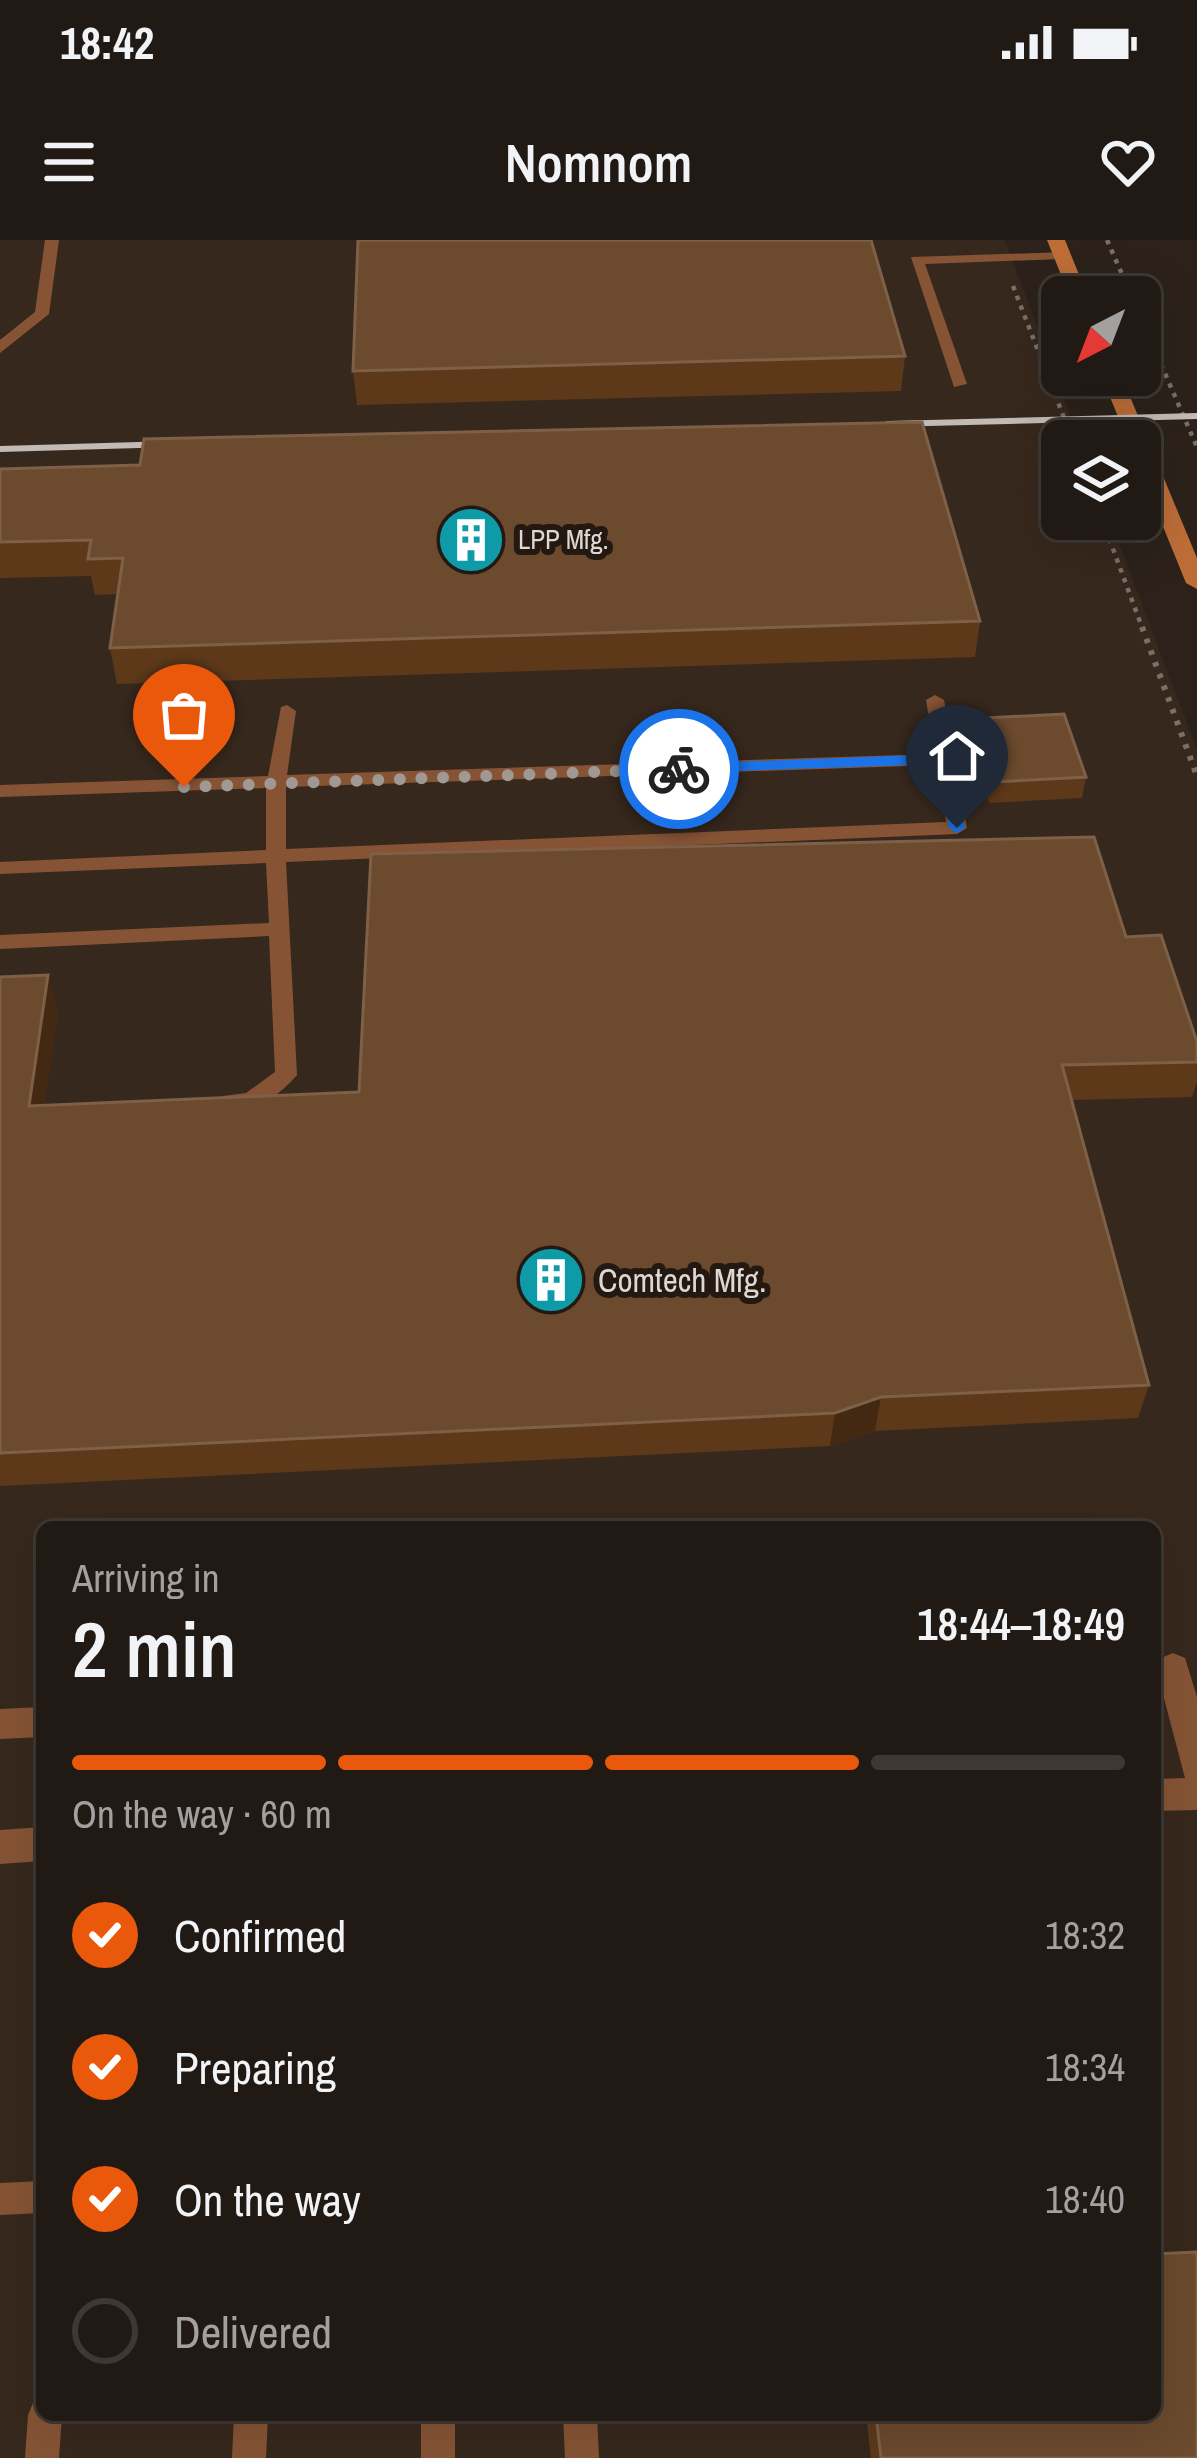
<!DOCTYPE html>
<meta charset="utf-8">
<style>
body{margin:0;font-family:"Archivo Narrow",sans-serif;background:#2d2722;color:#f1f3f6;height:100vh;display:flex;flex-direction:column;font-size:45px;white-space:nowrap}
*{box-sizing:border-box;margin:0}
p{font-size:39px;color:#a2a1a0}
.icon{flex:none;width:66px;height:66px;fill:none;stroke:currentColor;stroke-width:2;stroke-linecap:round;stroke-linejoin:round}
.map{position:relative;flex:1;overflow:hidden}
.sheet{position:absolute;left:36px;top:1281px;width:1125px;height:900px;display:flex;flex-direction:column;background:#211a14;border-radius:18px;box-shadow:0 12px 48px #0002,0 0 0 3px #3e3834}
.sheet>*{flex:none}
.needle{width:78px;rotate:222deg}
.controls{position:absolute;left:1041px;top:36px;display:grid;gap:24px}
.controls a{display:grid;place-items:center;width:120px;height:120px;border-radius:18px;background:#211a14;box-shadow:0 12px 48px #0002,0 0 0 3px #3e3834;font-size:60px}
.pin{position:absolute;display:grid;place-items:center;width:102px;height:102px;color:#fff;margin:-123px -51px;border-radius:50% 50% 50% 0;rotate:-45deg;box-shadow:0 0 12px #0007}
.pin .icon{rotate:45deg}
.courier{position:absolute;display:grid;place-items:center;width:120px;height:120px;margin:-60px;border:9px solid #1a73e8;border-radius:50%;background:#fff;color:#222;box-shadow:0 3px 15px #0007}
.overview em{font-style:normal;font-weight:600}
.overview div{display:flex;flex-direction:column-reverse}
.overview{display:flex;align-items:center;justify-content:space-between;height:204px;padding:0 36px}
h1{font-size:78px;font-weight:600;line-height:90px}
.bar{display:grid;grid-template-columns:repeat(4,1fr);gap:18px 12px;align-content:center;height:144px;padding:0 36px}
.bar i{height:15px;border-radius:9px;background:#3e3834}
.bar .current{background:#ea580c}
.bar p{grid-column:span 4}
ol{padding:0 36px;list-style:none}
li{display:flex;align-items:center;gap:36px;height:132px}
li p{margin-inline-start:auto}
li .icon{padding:12px;border-radius:50%;background:#ea580c;color:#fff;stroke-width:4}
li:last-child{color:#a2a1a0}
li i{width:66px;height:66px;border:6px solid #3e3834;border-radius:50%}
.status{display:flex;justify-content:space-between;align-items:center;height:84px;padding:0 60px;background:#211a14;direction:ltr}
.status svg{height:33px;fill:currentColor}
header{display:flex;justify-content:space-between;align-items:center;height:156px;padding:0 36px;background:#211a14;font-size:54px;font-weight:600}
.map>svg:first-child{display:block}
</style>
<div class="status"><b>18:42</b><svg viewBox="0 0 49 12"><path d="M0 12V9h3v3zM5 12V6h3v6zM10 12V3h3v9zM15 12V0h3v12zM26 1h20v11H26zM47 4h2v5h-2z"/></svg></div>
<header><svg class="icon" aria-label="menu" viewBox="0 0 24 24"><path d="M4 6h16M4 12h16M4 18h16"/></svg>Nomnom<svg class="icon" aria-label="heart" viewBox="0 0 24 24"><path d="M12 20l-8-8c-3-5 5-10 8-4 3-6 11-1 8 4z"/></svg></header>
<div class="map">
<svg width="1197" height="2218" viewBox="0 0 1197 2218">
<rect width="100%" height="100%" fill="#2c221b"/>
<path fill="#37281d" fill-rule="evenodd" d="M0,0h1005l75,201h-18v78h48l87,231v1708h-1197zM42,1287h1113v888h-1113z"/>
<g fill="none" stroke-linecap="round" stroke-linejoin="round">
<g stroke="#79706a" stroke-width="4.5" stroke-dasharray="4.5 6" stroke-linecap="butt">
<polyline points="1107,0 1132,57"/>
<polyline points="1013,46 1073,201"/>
<polyline points="1140,76 1197,207"/>
<polyline points="1102,279 1143,390"/>
</g>
<polyline stroke="#79706a" stroke-width="6" stroke-dasharray="4.5 8" stroke-linecap="butt" points="1142,387 1197,536"/>
<g fill="#865435" fill-rule="evenodd">
<polygon points="45,0 59,0 49,74 0,113 0,100 35,72"/>
<polygon points="1067,12 1069,15 1062,19 925,24 967,144 954,147 911,17"/>
<path d="M935,455l9,5 23,128 -10,6 -671,28 11,213c-17,20 -54,49 -77,27l3,-6 23,-3 29,-21 -6,-136 -269,13v-14l269,-12 -3,-60 -266,11v-12l266,-12v-62l-266,9v-12l268,-9 13,-69 6,-2 9,6 -9,64 648,-21 -9,-54zM937,525l9,57 -660,27v-62z"/>
<polygon points="42,1941 42,1973 0,1975 0,1943"/>
<polygon points="42,2160 42,2175 62,2175 59,2218 25,2218 28,2175 33,2163"/>
<polygon points="234,2175 268,2175 266,2218 232,2218"/>
<rect x="421" y="2175" width="34" height="43"/>
<polygon points="563,2175 597,2175 599,2218 565,2218"/>
</g>
<g fill="#865435" fill-rule="evenodd">
<polygon points="1173,1413 1185,1418 1197,1457 1197,1570 1155,1571 1155,1539 1185,1538 1156,1428 1161,1418"/>
<polygon points="42,1467 42,1497 0,1499 0,1469"/>
<polygon points="42,1587 42,1621 0,1624 0,1590"/>
</g>
<g fill="#bd6d38" fill-rule="evenodd">
<polygon points="1047,0 1065,0 1088,57 1070,57"/>
<polygon points="1101,135 1121,135 1197,318 1197,349 1186,343 1140,230 1140,201 1128,201"/>
</g>
<g stroke="#c2bab5" stroke-width="6">
<polyline points="888,184 1197,176"/>
<polyline points="0,209 174,204"/>
</g>
</g>
<g fill="#5d391a">
<polygon points="358,0 924,0 871,0 905,116 901,151 357,165 353,131"/>
<polygon points="0,229 980,381 975,417 117,444 110,408 117,354 95,355 91,336 0,338"/>
<polygon points="986,478 1086,537 1082,558 989,563 979,531 983,510 986,510 982,499"/>
<polygon points="1126,697 1197,802 1197,842 1192,857 1072,860 1149,1145 1138,1178 875,1191 830,1206 0,1246 0,737 58,771 44,865 359,852"/>
<polygon points="866,2175 1155,2175 1197,2218 871,2218"/>
</g>
<g fill="#432912">
<polygon points="48,735 58,771 39,901 29,866"/>
<polygon points="881,1157 875,1191 830,1206 835,1173"/>
</g>
<g fill="#6b4a2e" stroke="#7d6047" stroke-width="3">
<polygon points="358,0 871,0 905,116 353,131"/>
<polygon points="922,182 980,381 110,408 123,318 88,319 91,300 0,302 0,229 140,225 144,199"/>
<polygon points="1064,474 1086,537 993,542 983,510 996,509 986,478"/>
<polygon points="1094,597 1126,697 1161,695 1197,802 1197,822 1062,825 1149,1145 881,1157 835,1173 0,1213 0,737 48,735 29,866 359,852 371,614"/>
<polygon points="1197,2012 1197,2218 881,2218 876,2175 1155,2175 1155,2014"/>
</g>
<polygon fill="#1a73e8" points="945,514 953,519 965,588 957,593 949,588 938,524 679,533 671,529 679,524"/>
<g fill="none" stroke-linecap="round" stroke-linejoin="round">
<polyline stroke="#a09892" stroke-width="12" stroke-dasharray="0 21.6" points="184,547 679,529"/>
</g>
<defs>
<symbol id="building-disc" viewBox="-11 -11 22 22"><circle r="9.5" fill="#0f9aa8" stroke="#231912"/><path d="M-4-6H4V6H1V3H-1V6H-4ZM-2.5-4.3h1.7v1.8h-1.7ZM.8-4.3h1.7v1.8H.8ZM-2.5-1h1.7V.8h-1.7ZM.8-1h1.7V.8H.8Z" fill="#fff"/></symbol>
</defs>
<g fill-rule="evenodd">
<use href="#building-disc" x="433" y="262" width="76" height="76"/>
<use href="#building-disc" x="513" y="1002" width="76" height="76"/>
</g>
<g text-anchor="middle" stroke-width="12" stroke-linejoin="round" paint-order="stroke">
<g font-size="27" fill="#ded7d2" stroke="#231912" text-anchor="start">
<text x="518" y="309">LPP Mfg.</text>
</g>
<g font-size="33" fill="#ded7d2" stroke="#231912" text-anchor="start">
<text x="598" y="1052">Comtech Mfg.</text>
</g>
</g>
</svg>
<div class="controls">
<a><svg class="needle" viewBox="-14 -14 28 28"><path d="M0-13l5 13h-10z" fill="#e53935"/><path d="M0 13l5-13h-10z" fill="#a2a1a0"/></svg></a>
<a><svg class="icon" aria-label="layers" viewBox="0 0 24 24"><path d="M12 4l9 5-9 5-9-5zM3 14l9 5 9-5"/></svg></a>
</div>
<div class="pin" style="left:184px;top:547px;background:#ea580c"><svg class="icon" aria-label="bag" viewBox="0 0 24 24"><path d="M5 8h14l-1 12H6zM9 8a3 3 0 0 1 6 0"/></svg></div>
<div class="pin" style="left:957px;top:588px;background:#1f2937"><svg class="icon" aria-label="home" viewBox="0 0 24 24"><path d="M3 11l9-7 9 7M6 9v11h12V9"/></svg></div>
<div class="courier" style="left:679px;top:529px"><svg class="icon" aria-label="bike" viewBox="0 0 24 24"><circle cx="6" cy="16" r="4"/><circle cx="18" cy="16" r="4"/><path d="M6 16l4-8h5l3 8M10 8l3 8H6M13 5h3"/></svg></div>
<section class="sheet">
<div class="overview"><div><h1>2 min</h1><p>Arriving in</p></div><em>18:44–18:49</em></div>
<div class="bar"><i class="current"></i><i class="current"></i><i class="current"></i><i></i><p>On the way · 60 m</p></div>
<ol>
<li><svg class="icon" aria-label="check" viewBox="0 0 24 24"><path d="M5 12l5 5 9-10"/></svg>Confirmed<p>18:32</p></li>
<li><svg class="icon" aria-label="check" viewBox="0 0 24 24"><path d="M5 12l5 5 9-10"/></svg>Preparing<p>18:34</p></li>
<li><svg class="icon" aria-label="check" viewBox="0 0 24 24"><path d="M5 12l5 5 9-10"/></svg>On the way<p>18:40</p></li>
<li><i></i>Delivered</li>
</ol>
</section>
</div>
